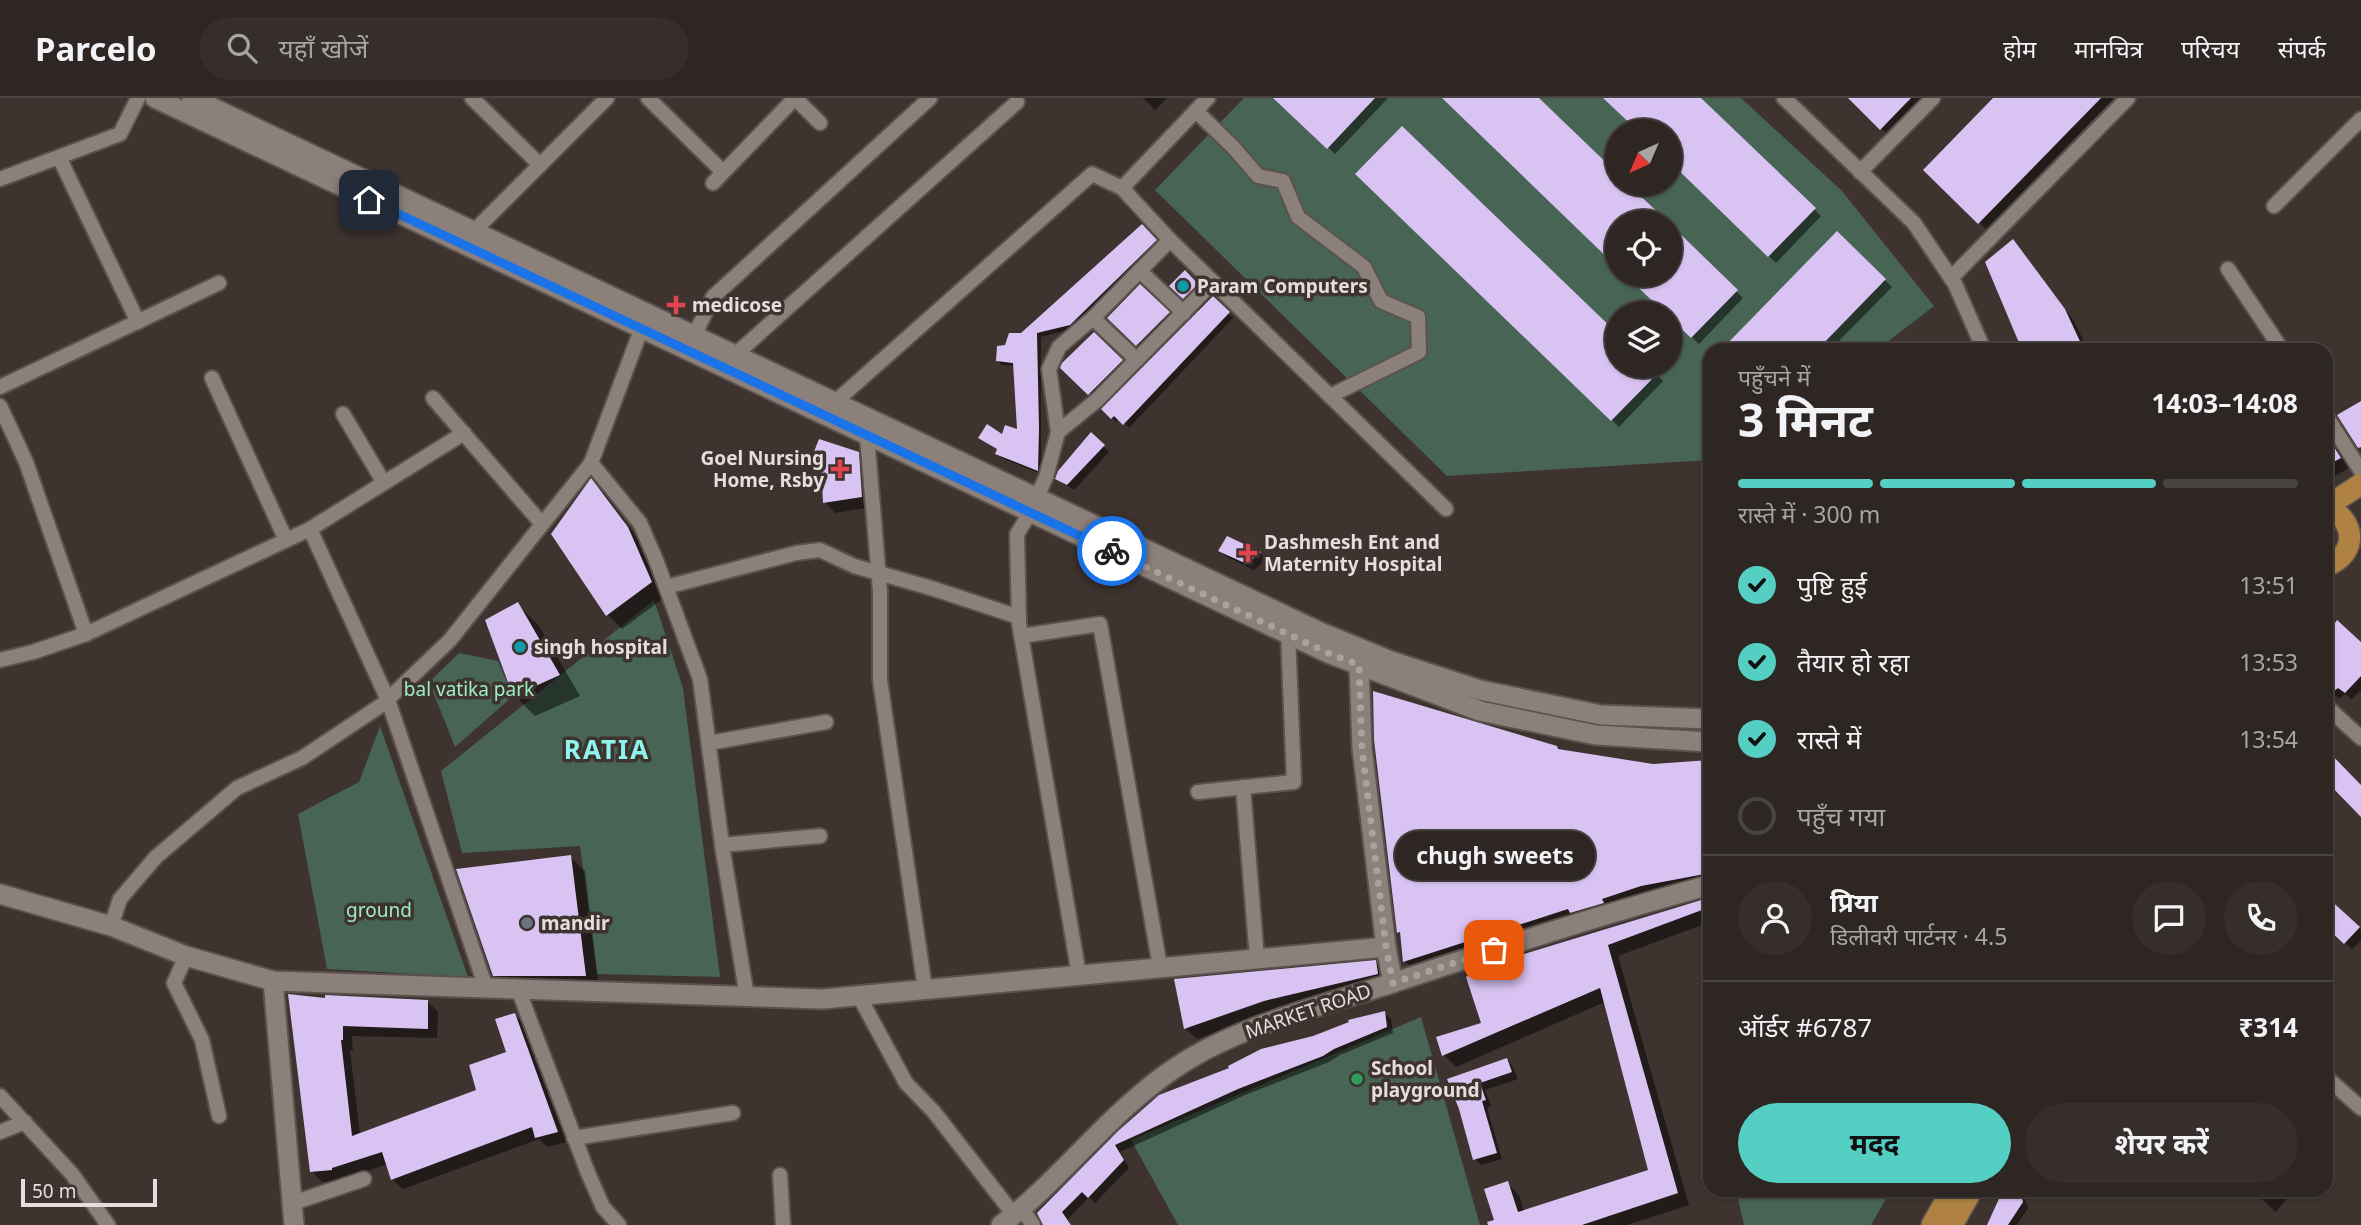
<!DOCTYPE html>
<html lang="hi">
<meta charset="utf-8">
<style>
body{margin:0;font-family:"Noto Sans","Noto Sans Devanagari",sans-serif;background:#362e2b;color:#f1f3f6;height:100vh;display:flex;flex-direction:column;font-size:26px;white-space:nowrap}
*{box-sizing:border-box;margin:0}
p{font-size:23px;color:#a7a5a6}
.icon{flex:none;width:38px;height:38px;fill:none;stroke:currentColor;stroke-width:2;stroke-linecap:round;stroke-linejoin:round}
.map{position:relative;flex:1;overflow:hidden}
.panel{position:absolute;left:1703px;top:245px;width:630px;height:854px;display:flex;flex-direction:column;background:#2e2623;border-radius:21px;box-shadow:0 2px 5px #0004,0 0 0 2px #494341}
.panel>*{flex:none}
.needle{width:46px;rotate:224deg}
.fabs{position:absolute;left:1605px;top:21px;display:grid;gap:14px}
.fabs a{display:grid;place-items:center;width:77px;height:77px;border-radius:50%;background:#2e2623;box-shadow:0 2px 5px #0004,0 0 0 2px #494341;font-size:35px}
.scale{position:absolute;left:21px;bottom:18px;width:136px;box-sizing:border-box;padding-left:7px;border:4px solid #e5dedc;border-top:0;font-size:19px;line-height:24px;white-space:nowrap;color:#e5dedc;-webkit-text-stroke:5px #3e332f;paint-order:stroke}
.pin{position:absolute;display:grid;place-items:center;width:60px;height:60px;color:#fff;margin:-30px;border-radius:14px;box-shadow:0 4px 10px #0006}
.courier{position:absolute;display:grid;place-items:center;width:70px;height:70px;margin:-35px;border:5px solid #1a73e8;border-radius:50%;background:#fff;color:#222;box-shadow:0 2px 9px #0007}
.bubble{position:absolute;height:49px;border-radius:24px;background:#2e2623;box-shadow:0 2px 5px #0004,0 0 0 2px #494341;font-size:23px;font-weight:700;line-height:49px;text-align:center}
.summary em{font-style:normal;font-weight:700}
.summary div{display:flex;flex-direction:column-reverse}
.summary{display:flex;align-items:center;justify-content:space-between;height:119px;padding:0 35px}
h1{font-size:46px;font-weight:700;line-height:52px}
.bar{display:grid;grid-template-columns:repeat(4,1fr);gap:10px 7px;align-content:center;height:84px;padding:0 35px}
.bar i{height:9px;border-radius:5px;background:#494341}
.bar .selected{background:#55cec4}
.bar p{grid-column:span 4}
.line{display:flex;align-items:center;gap:18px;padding:0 35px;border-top:2px solid #494341}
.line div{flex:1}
.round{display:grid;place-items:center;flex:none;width:74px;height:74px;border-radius:37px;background:#362e2b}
ol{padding:0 35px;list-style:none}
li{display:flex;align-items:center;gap:21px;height:77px}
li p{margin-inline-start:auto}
li .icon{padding:7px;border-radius:50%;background:#55cec4;color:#111;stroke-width:4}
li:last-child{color:#a7a5a6}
li i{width:38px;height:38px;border:4px solid #494341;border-radius:50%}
.primary-button{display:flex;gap:14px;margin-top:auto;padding:14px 35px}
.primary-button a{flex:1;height:80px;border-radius:42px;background:#55cec4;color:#111;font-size:28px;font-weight:700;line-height:80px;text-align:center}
.primary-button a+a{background:#362e2b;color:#f1f3f6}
header{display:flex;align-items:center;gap:42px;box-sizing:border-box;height:98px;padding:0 35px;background:#2e2623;border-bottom:2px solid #494341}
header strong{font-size:33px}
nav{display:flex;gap:38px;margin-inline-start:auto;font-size:24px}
.search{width:490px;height:63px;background:#362e2b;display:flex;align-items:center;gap:18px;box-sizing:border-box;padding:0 24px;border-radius:38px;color:#a7a5a6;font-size:26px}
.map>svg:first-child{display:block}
</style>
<header>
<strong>Parcelo</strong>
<div class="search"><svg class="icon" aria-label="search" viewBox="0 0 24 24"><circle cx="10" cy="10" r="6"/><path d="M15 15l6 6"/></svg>यहाँ खोजें</div>
<nav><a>होम</a><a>मानचित्र</a><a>परिचय</a><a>संपर्क</a></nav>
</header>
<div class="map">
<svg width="2361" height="1127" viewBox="0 0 2361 1127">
<rect width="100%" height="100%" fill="#3e332f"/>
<g fill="#476454" fill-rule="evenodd">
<path d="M1244,0h497l101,93 92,115 -57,44h-167v110l-263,16 -292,-286zM1617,33h53v53h-53zM1617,124h53v53h-53zM1617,215h53v53h-53z"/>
<polygon points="654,502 683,590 720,879 597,876 580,748 462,755 441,673"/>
<polygon points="459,555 498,563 513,598 455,649 429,584"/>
<polygon points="380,628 468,879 327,871 298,716 359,684"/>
<polygon points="1421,919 1480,1127 1178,1127 1131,1042"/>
<polygon points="1736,1092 1891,1092 1871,1127 1744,1127"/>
</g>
<g fill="#0007">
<polygon points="1143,0 1167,0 1155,12"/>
<polygon points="1278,0 1388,0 1335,56"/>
<polygon points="1605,0 1698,0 1821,118 1776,165 1670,62 1670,33 1640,33"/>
<polygon points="1850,0 1924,0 1888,37"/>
<polygon points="1996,0 2114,0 1986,131 1926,72"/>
<polygon points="1357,76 1617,238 1617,268 1648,268 1663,283 1619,329"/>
<polygon points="1670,128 1743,200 1699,246 1627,177 1670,177"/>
<polygon points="1142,129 1160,147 1075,230 1041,239 1041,376 1002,360 997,355 998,352 980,340 1003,339 1018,333 1015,268 1002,267 998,263 1007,248"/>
<polygon points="1838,136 1892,189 1830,252 1724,252"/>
<polygon points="2013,143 2074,223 2088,252 2024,252"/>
<polygon points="1185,175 1233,220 1129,330 1120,321 1116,324 1103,311 1199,214 1172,188"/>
<polygon points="1140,189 1173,220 1142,252 1110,221"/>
<polygon points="1094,236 1127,268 1094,301 1062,270"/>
<polygon points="2326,334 2349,370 2326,383"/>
<polygon points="1091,336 1109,354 1074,392 1057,381"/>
<polygon points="858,355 869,366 872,409 835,415 825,404 824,391 819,386 821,372 812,363"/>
<polygon points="591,383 605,397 641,445 665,499 622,531 608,517 554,436"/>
<polygon points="1220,452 1260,455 1266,461 1254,472 1227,459"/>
<polygon points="518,507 539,528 580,598 535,618 514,597"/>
<polygon points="2338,524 2361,546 2361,592 2352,601 2345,596 2339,601 2326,589 2326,542"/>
<polygon points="1560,653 1653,668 1710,665 1710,787 1416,875 1405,863 1402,837 1398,834"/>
<polygon points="570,759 585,773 599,891 509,892 494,877"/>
<polygon points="2326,800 2361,832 2361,843 2352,851 2326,828"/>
<polygon points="1707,802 1710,805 1710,824 1618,858 1689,1107 1627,1127 1489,1127 1496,1125 1507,1085 1519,1097 1524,1114 1650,1073 1605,904 1456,969 1444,957 1438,940 1484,926 1468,879"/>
<polygon points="1375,864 1386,875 1388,886 1275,913 1197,941 1186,931 1177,882"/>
<polygon points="327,902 428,904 438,914 437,940 352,938 353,952 350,952 360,1037 479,993 508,955 515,917 525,927 567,1044 547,1049 539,1041 403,1091 392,1081 387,1066 342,1082 322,1084 312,1073"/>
<polygon points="1384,915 1391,921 1393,935 1340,957 1329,964 1245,997 1120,1054 1129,1070 1095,1105 1089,1099 1068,1121 1071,1127 1046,1127 1119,1035 1314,939"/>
<polygon points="1507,962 1513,969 1518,981 1485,992 1491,1008 1487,1010 1502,1061 1481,1067 1475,1061 1460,1011 1449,982"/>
<polygon points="2004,1092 2034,1092 2025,1101 2028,1110 2017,1127 1988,1127"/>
<polygon points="2252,1092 2294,1092 2276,1114"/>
</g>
<g fill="#d9c3f3">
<polygon points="1273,0 1375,0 1327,51"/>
<polygon points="1442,0 1539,0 1617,75 1617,86 1628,86 1668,124 1617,124 1617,169"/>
<polygon points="1603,0 1701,0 1816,110 1768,159 1670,64 1670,33 1638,33"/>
<polygon points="1848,0 1911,0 1880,32"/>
<polygon points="1993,0 2101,0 1978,126 1923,72"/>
<polygon points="1402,28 1617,235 1617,268 1651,268 1658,275 1611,323 1355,76"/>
<polygon points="1142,126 1157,142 1070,227 1037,235 1039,330 1038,373 995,356 997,351 978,340 987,326 1002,336 1005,327 1017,331 1013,265 996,263 997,248 1005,247 1009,235 1021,235"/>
<polygon points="1670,126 1738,192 1691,240 1670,220 1670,215 1665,215 1625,177 1670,177"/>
<polygon points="1837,133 1886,181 1817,252 1721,252"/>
<polygon points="2013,141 2065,211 2084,252 2022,252 1985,164"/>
<polygon points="1185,172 1198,186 1183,201 1169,188"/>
<polygon points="1140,186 1170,214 1136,248 1107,220"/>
<polygon points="1213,198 1230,214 1123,327 1114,318 1111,321 1101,311"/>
<polygon points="1094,234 1123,262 1088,297 1060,270 1062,265"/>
<polygon points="2361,303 2361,349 2358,350 2337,317"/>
<polygon points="1091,334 1105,347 1067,387 1055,381 1058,373"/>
<polygon points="2326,336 2341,360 2326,368"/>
<polygon points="819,341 859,354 862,399 823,405 822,386 817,387 819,369 810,364"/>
<polygon points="591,380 628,429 652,484 606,518 551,436"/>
<polygon points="1227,438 1261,454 1247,466 1218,453"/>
<polygon points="518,504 560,577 513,598 485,522"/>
<polygon points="2337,522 2361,544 2361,578 2345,595 2338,590 2326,599 2326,539"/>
<polygon points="1373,593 1557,648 1558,651 1653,666 1710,662 1710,775 1641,788 1602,801 1604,805 1570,815 1568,811 1403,864 1400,834 1397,835 1374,642"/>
<polygon points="2326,651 2361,687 2361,719 2326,683"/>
<polygon points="571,757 586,878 493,878 456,771"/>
<polygon points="2326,798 2360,829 2344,846 2326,829"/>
<polygon points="1708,800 1710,809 1608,847 1678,1095 1582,1127 1488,1127 1487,1124 1494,1122 1484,1091 1508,1083 1518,1114 1648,1072 1600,890 1442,958 1436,939 1481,925 1466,879 1478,870"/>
<polygon points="1376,862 1378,876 1264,903 1184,931 1174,881"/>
<polygon points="288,896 325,900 325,897 428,902 428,931 343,928 343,942 341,942 352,1038 476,992 469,967 506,954 495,921 515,915 558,1034 535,1040 532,1029 391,1082 382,1054 332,1070 332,1072 310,1074"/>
<polygon points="1385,913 1387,929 1334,951 1323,958 1238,991 1115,1047 1124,1062 1088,1100 1082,1094 1062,1114 1071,1127 1043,1127 1037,1115 1118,1033 1159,997 1229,970 1228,968 1261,951 1313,938 1349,924 1348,922"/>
<polygon points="1507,960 1512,974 1480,985 1486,1002 1482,1003 1497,1055 1473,1062 1459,1011 1447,981"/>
<polygon points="2003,1092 2020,1092 2023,1104 2008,1127 1987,1127"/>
</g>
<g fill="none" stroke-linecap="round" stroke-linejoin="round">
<defs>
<g id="street">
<polyline points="472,0 540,67"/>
<polyline points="648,0 723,74"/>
<polyline points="1784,0 1914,125 1955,186 1984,252"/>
<polyline points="1196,13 1234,50 1258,78 1283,83 1298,119 1364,169 1381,203 1418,219 1419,254 1330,298"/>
<polyline points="59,59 138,224"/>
<polyline points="1860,74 1933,0"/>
<polyline points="0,81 120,36 138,0"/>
<polyline points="713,85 795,0 820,25"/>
<polyline points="1122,90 1208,0"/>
<polyline points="2274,108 2361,21"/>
<polyline points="469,138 607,0"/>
<polyline points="2228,171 2282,252"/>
<polyline points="1140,173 1184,215"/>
<polyline points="1951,180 2128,0"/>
<polyline points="1093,220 1137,262"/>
<polyline points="694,238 713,199 930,0"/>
<polyline points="735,257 1017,4"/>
<polyline points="212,280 286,442"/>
<polyline points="0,289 219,185"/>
<polyline points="433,300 542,426"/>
<polyline points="835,304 1092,76 1122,90 1170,142 1446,411"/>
<polyline points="0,308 26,364 86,536"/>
<polyline points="343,316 384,385"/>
<polyline points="2326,318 2361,373"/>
<polyline points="1058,334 1097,302 1213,184"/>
<polyline points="867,338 880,493 880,582 925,891"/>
<polyline points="591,365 640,425 656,462 700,581 722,747 747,899"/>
<polyline points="310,431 388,602 486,890"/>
<polyline points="666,489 796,455 820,452 854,468 931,490 1019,519"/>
<polyline points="1021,538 1100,526 1160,869"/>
<polyline points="0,562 33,554 86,536 310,431 464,335"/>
<polyline points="2326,608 2361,640"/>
<polyline points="709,645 826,624"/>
<polyline points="1243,689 1257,861"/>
<polyline points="1198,694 1294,684 1288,536"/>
<polyline points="722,747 820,738"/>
<polyline points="111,828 120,801 156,759 237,690 302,660 383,606 450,542 591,365 644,224"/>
<polyline points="186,858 174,885 202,942 219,1018"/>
<polyline points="1079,877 1019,525 1017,436 1030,415 1046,379 1058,334 1049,271 1059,249 1093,220 1170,142"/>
<polyline points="518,891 588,1075 603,1109 619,1127"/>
<polyline points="859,898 906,985 934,1014 1014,1117"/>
<polyline points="2326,979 2361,1010"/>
<polyline points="0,998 72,1076 108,1127"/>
<polyline points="0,1034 25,1024"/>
<polyline points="574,1040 733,1015"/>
<polyline points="780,1077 783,1127"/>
<polyline points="293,1105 364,1081"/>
<polyline points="1022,1111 1033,1127"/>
</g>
<g id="secondary">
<polyline points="155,0 1328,555 1480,613 1596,637 1710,644"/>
<polyline points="192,0 1320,534 1391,563 1480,592 1601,617 1710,621"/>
<polyline points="1361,555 1359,567 1362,650 1386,849 1393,885"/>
<polyline points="0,796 111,828 186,858 273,883 822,901 1386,849"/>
<polyline points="273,883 294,1127"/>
<path d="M1001,1127c63,-48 111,-116 177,-159 59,-39 136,-58 202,-79 110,-36 219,-72 330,-102"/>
</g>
<g id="primary">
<path d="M2326,409c31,13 32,47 0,59"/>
<polyline points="2326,409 2361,386"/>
<polyline points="1932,1127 1952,1092"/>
<polyline points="1952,1127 1972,1092"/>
</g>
</defs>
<use href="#street" stroke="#5b524e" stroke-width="18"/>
<use href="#secondary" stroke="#5b524e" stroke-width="23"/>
<use href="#primary" stroke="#5b524e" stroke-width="24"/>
<use href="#street" stroke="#8c807b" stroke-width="14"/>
<use href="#secondary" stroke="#8c807b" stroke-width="19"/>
<use href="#primary" stroke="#af8244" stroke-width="21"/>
</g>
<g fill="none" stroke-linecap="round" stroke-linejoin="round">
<polyline stroke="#aba29f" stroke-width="7" stroke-dasharray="0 12.6" points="1112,453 1328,555 1359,567 1362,650 1386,849 1393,885 1494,852"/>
<polyline stroke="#1a73e8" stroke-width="9" points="369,102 1112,453"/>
</g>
<g fill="#0f9aa8" stroke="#3e332f" stroke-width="2.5">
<circle cx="1183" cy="188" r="7"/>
<circle cx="520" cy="549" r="7"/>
</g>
<g fill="#e0444e" stroke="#3e332f" stroke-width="2.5">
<path d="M672.5 196.5h7v7h7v7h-7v7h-7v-7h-7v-7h7z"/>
<path d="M836.5 360.5h7v7h7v7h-7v7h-7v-7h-7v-7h7z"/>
<path d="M1244.5 444.5h7v7h7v7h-7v7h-7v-7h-7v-7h7z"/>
</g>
<circle fill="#6b7280" stroke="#3e332f" stroke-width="2.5" cx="527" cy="825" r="7"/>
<circle fill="#2e9e5b" stroke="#3e332f" stroke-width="2.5" cx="1357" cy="981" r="7"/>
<g text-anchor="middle" stroke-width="7" stroke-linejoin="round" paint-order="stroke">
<g font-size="19" font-weight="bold" fill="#e5dedc" stroke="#3e332f" text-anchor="start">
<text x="1197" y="195">Param Computers</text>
<text x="692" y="214">medicose</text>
<text x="824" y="367" text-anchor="end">Goel Nursing<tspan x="824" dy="22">Home, Rsby</tspan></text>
<text x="1264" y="451">Dashmesh Ent and<tspan x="1264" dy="22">Maternity Hospital</tspan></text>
<text x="534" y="556">singh hospital</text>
<text x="541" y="832">mandir</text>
<text x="1371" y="977">School<tspan x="1371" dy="22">playground</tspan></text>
</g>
<g font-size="19" fill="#9deec2" stroke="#3e332f">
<text x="469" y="598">bal vatika park</text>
<text x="379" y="819">ground</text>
</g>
<g font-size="19" fill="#e5dedc" stroke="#3e332f">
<text transform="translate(1308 913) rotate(-19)" y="7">MARKET ROAD</text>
</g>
<g font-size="26" font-weight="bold" letter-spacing="2" fill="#8cf6ed" stroke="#3e332f">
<text x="607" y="661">RATIA</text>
</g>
</g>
</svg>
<div class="fabs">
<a><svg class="needle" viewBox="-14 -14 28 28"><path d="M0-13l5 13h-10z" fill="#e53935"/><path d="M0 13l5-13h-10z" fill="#a7a5a6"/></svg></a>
<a><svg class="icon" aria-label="locate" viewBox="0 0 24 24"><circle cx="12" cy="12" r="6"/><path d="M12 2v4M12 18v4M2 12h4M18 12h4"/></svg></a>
<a><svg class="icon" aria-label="layers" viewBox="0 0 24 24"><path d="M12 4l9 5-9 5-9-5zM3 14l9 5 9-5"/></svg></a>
</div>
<div class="scale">50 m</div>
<div class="pin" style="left:1494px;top:852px;background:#ea580c"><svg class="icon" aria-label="bag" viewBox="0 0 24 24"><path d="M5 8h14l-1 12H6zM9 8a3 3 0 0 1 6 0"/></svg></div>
<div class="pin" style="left:369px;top:102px;background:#1f2937"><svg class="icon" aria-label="home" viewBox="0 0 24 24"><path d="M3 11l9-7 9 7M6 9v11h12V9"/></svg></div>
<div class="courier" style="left:1112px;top:453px"><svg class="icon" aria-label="bike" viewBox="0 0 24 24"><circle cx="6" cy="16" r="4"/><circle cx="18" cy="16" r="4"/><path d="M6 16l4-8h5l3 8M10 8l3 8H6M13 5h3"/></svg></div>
<div class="bubble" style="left:1395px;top:733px;width:200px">chugh sweets</div>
<section class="panel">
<div class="summary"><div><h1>3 मिनट</h1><p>पहुँचने में</p></div><em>14:03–14:08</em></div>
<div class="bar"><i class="selected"></i><i class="selected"></i><i class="selected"></i><i></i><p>रास्ते में · 300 m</p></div>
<ol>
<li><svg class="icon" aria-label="check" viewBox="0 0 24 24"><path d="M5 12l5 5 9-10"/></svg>पुष्टि हुई<p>13:51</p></li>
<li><svg class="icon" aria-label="check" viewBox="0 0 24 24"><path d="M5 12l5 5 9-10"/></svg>तैयार हो रहा<p>13:53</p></li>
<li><svg class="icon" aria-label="check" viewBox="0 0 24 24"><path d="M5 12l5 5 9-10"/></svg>रास्ते में<p>13:54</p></li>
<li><i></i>पहुँच गया</li>
</ol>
<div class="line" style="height:126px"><a class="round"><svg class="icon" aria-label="person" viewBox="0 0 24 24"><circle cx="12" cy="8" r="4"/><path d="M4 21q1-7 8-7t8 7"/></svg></a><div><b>प्रिया</b><p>डिलीवरी पार्टनर · 4.5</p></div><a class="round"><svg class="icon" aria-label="chat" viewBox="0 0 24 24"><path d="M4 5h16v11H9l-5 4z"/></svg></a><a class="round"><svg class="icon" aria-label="phone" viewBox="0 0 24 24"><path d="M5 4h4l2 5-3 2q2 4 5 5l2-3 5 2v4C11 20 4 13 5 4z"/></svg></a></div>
<div class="line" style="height:91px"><div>ऑर्डर #6787</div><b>₹314</b></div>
<div class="primary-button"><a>मदद</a><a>शेयर करें</a></div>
</section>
</div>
